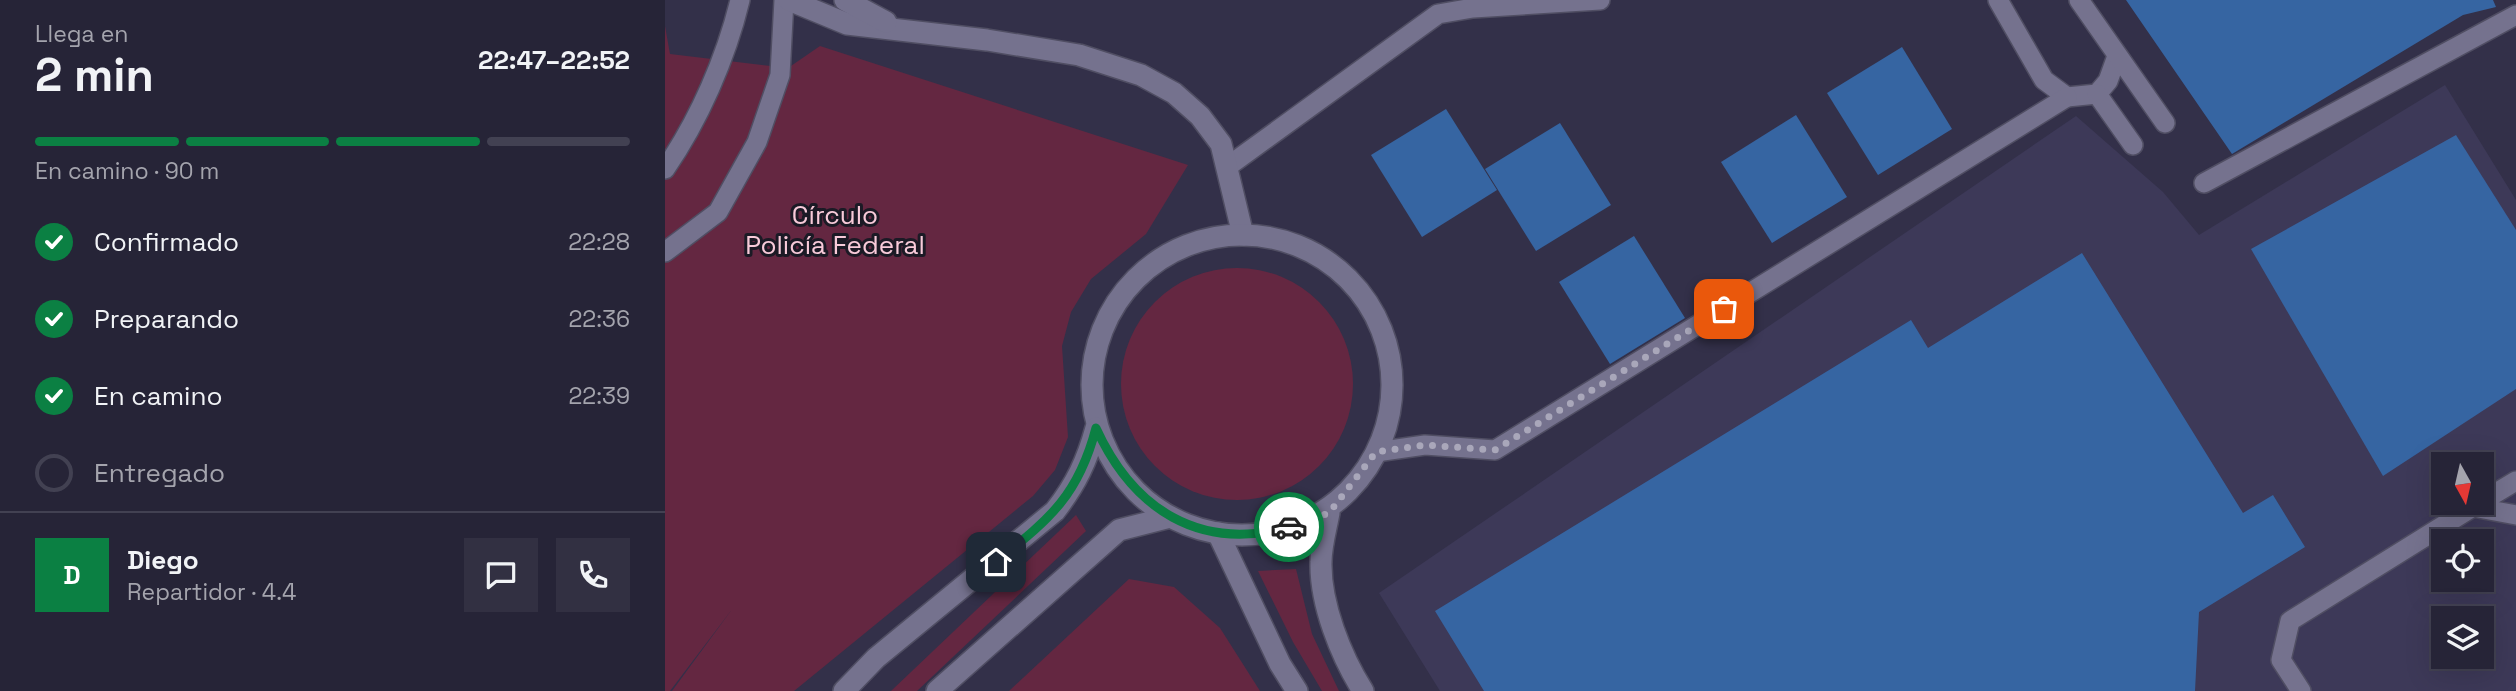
<!DOCTYPE html>
<html lang="es">
<meta charset="utf-8">
<style>
body{margin:0;font-family:"Space Grotesk",sans-serif;background:#323042;color:#f1f3f6;height:100vh;display:flex;flex-direction:column;font-size:26px;white-space:nowrap}
*{box-sizing:border-box;margin:0}
p{font-size:23px;color:#a4a4ad}
.icon{flex:none;width:38px;height:38px;fill:none;stroke:currentColor;stroke-width:2;stroke-linecap:round;stroke-linejoin:round}
.map{position:relative;flex:1;overflow:hidden}
.side{display:flex;flex-direction:column;background:#262437;width:665px}
.side>*{flex:none}
.needle{width:46px;rotate:172deg}
.controls{position:absolute;left:1766px;top:452px;display:grid;gap:14px}
.controls a{display:grid;place-items:center;width:63px;height:63px;border-radius:0px;background:#262437;box-shadow:0 7px 28px #0002,0 0 0 2px #424152;font-size:35px}
.pin{position:absolute;display:grid;place-items:center;width:60px;height:60px;color:#fff;margin:-30px;border-radius:14px;box-shadow:0 4px 10px #0006}
.courier{position:absolute;display:grid;place-items:center;width:70px;height:70px;margin:-35px;border:5px solid #0b8043;border-radius:50%;background:#fff;color:#222;box-shadow:0 2px 9px #0007}
.head em{font-style:normal;font-weight:600}
.head div{display:flex;flex-direction:column-reverse}
.head{display:flex;align-items:center;justify-content:space-between;height:119px;padding:0 35px}
h1{font-size:46px;font-weight:600;line-height:52px}
.bar{display:grid;grid-template-columns:repeat(4,1fr);gap:10px 7px;align-content:center;height:84px;padding:0 35px}
.bar i{height:9px;border-radius:5px;background:#424152}
.bar .active{background:#0b8043}
.bar p{grid-column:span 4}
.line{display:flex;align-items:center;gap:18px;padding:0 35px;border-top:2px solid #424152}
.line div{flex:1}
.round{display:grid;place-items:center;flex:none;width:74px;height:74px;border-radius:0px;background:#323042}
ol{padding:0 35px;list-style:none}
li{display:flex;align-items:center;gap:21px;height:77px}
li p{margin-inline-start:auto}
li .icon{padding:7px;border-radius:50%;background:#0b8043;color:#fff;stroke-width:4}
li:last-child{color:#a4a4ad}
li i{width:38px;height:38px;border:4px solid #424152;border-radius:50%}
main{display:flex;flex:1;min-height:0}
.map>svg:first-child{display:block}
</style>
<main>
<section class="side">
<div class="head"><div><h1>2 min</h1><p>Llega en</p></div><em>22:47–22:52</em></div>
<div class="bar"><i class="active"></i><i class="active"></i><i class="active"></i><i></i><p>En camino · 90 m</p></div>
<ol>
<li><svg class="icon" aria-label="check" viewBox="0 0 24 24"><path d="M5 12l5 5 9-10"/></svg>Confirmado<p>22:28</p></li>
<li><svg class="icon" aria-label="check" viewBox="0 0 24 24"><path d="M5 12l5 5 9-10"/></svg>Preparando<p>22:36</p></li>
<li><svg class="icon" aria-label="check" viewBox="0 0 24 24"><path d="M5 12l5 5 9-10"/></svg>En camino<p>22:39</p></li>
<li><i></i>Entregado</li>
</ol>
<div class="line" style="height:126px"><b class="round" style="background:#0b8043;color:#fff">D</b><div><b>Diego</b><p>Repartidor · 4.4</p></div><a class="round"><svg class="icon" aria-label="chat" viewBox="0 0 24 24"><path d="M4 5h16v11H9l-5 4z"/></svg></a><a class="round"><svg class="icon" aria-label="phone" viewBox="0 0 24 24"><path d="M5 4h4l2 5-3 2q2 4 5 5l2-3 5 2v4C11 20 4 13 5 4z"/></svg></a></div>
</section>
<div class="map">
<svg width="1851" height="691" viewBox="0 0 1851 691">
<rect width="100%" height="100%" fill="#333049"/>
<path fill="#3d3958" fill-rule="evenodd" d="M1780,85l71,115v491h-1076l-61,-98 697,-477 87,76 36,43zM1778,464h38v38h-38zM1778,541h38v38h-38zM1778,618h38v38h-38z"/>
<g fill="#642741">
<polygon points="0,26 5,54 123,68 155,46 523,165 481,234 426,279 406,312 397,346 403,437 390,470 368,496 129,691 7,691 68,608 5,691 0,691"/>
<circle cx="572" cy="384" r="116"/>
<polygon points="411,515 421,531 252,691 226,691"/>
<polygon points="631,569 647,634 674,691 657,691 628,642 593,571"/>
<polygon points="464,579 509,587 555,628 595,691 344,691"/>
</g>
<g fill="#3665a2">
<polygon points="1461,0 1828,0 1831,7 1798,15 1567,154"/>
<polygon points="1237,47 1287,129 1213,175 1162,93"/>
<polygon points="781,109 832,190 757,237 706,155"/>
<polygon points="1131,115 1182,197 1107,243 1056,162"/>
<polygon points="895,123 946,205 871,251 820,169"/>
<polygon points="1791,135 1851,230 1851,389 1718,476 1586,249"/>
<polygon points="969,236 1020,318 945,364 894,282"/>
<polygon points="1417,253 1578,513 1608,495 1640,547 1534,612 1530,691 819,691 770,611 1246,320 1263,348"/>
</g>
<g fill="none" stroke-linecap="round" stroke-linejoin="round">
<defs>
<g id="service">
<polyline points="1333,0 1379,80 1402,97 1432,94 1443,81 1452,56"/>
<polyline points="1414,0 1500,123"/>
<polyline points="1432,94 1468,145"/>
<polyline points="562,167 773,14 808,8 935,0"/>
<path d="M0,169c34,-49 61,-111 75,-169"/>
<polyline points="1539,183 1851,15"/>
<polyline points="0,252 53,212 92,142 115,75 119,0"/>
<polyline points="711,452 760,445 830,450 1402,97"/>
<polyline points="1816,502 1851,481"/>
<polyline points="1808,507 1851,515"/>
<polyline points="1636,691 1616,660 1625,621 1816,502"/>
</g>
<g id="tertiary">
<polyline points="124,0 182,24 322,40 414,55 476,75 509,93 535,116 556,144 578,235"/>
<polyline points="180,0 221,22"/>
<circle cx="577" cy="385" r="150"/>
<path d="M664,513c-3,16 -8,33 -8,49 -1,42 20,94 42,129"/>
<polyline points="553,533 615,664 632,691"/>
<path d="M179,691l32,-33 179,-147c21,-27 32,-50 41,-83"/>
<polyline points="272,691 454,530 505,517"/>
</g>
</defs>
<use href="#service" stroke="#504e63" stroke-width="22"/>
<use href="#tertiary" stroke="#504e63" stroke-width="24"/>
<use href="#service" stroke="#75728e" stroke-width="19"/>
<use href="#tertiary" stroke="#75728e" stroke-width="21"/>
</g>
<g fill="none" stroke-linecap="round" stroke-linejoin="round">
<polyline stroke="#a9a7ba" stroke-width="7" stroke-dasharray="0 12.6" points="624,527 664,513 711,452 760,445 830,450 1059,309"/>
<path stroke="#0b8043" stroke-width="9" d="M331,562c53,-43 82,-65 100,-134 37,81 103,124 193,99"/>
</g>
<g text-anchor="middle" stroke-width="6" stroke-linejoin="round" paint-order="stroke">
<g font-size="26" fill="#f8cad9" stroke="#1b1a25">
<text x="170" y="224">Círculo<tspan x="170" dy="30">Policía Federal</tspan></text>
</g>
</g>
</svg>
<div class="controls">
<a><svg class="needle" viewBox="-14 -14 28 28"><path d="M0-13l5 13h-10z" fill="#e53935"/><path d="M0 13l5-13h-10z" fill="#a4a4ad"/></svg></a>
<a><svg class="icon" aria-label="locate" viewBox="0 0 24 24"><circle cx="12" cy="12" r="6"/><path d="M12 2v4M12 18v4M2 12h4M18 12h4"/></svg></a>
<a><svg class="icon" aria-label="layers" viewBox="0 0 24 24"><path d="M12 4l9 5-9 5-9-5zM3 14l9 5 9-5"/></svg></a>
</div>
<div class="pin" style="left:1059px;top:309px;background:#ea580c"><svg class="icon" aria-label="bag" viewBox="0 0 24 24"><path d="M5 8h14l-1 12H6zM9 8a3 3 0 0 1 6 0"/></svg></div>
<div class="pin" style="left:331px;top:562px;background:#1f2937"><svg class="icon" aria-label="home" viewBox="0 0 24 24"><path d="M3 11l9-7 9 7M6 9v11h12V9"/></svg></div>
<div class="courier" style="left:624px;top:527px"><svg class="icon" aria-label="car" viewBox="0 0 24 24"><path d="M5 17H2v-5l4-1 3-4h7l3 4 3 1v5h-3M9 17h6M6 11h13"/><circle cx="7" cy="17" r="2"/><circle cx="17" cy="17" r="2"/></svg></div>
</div>
</main>
